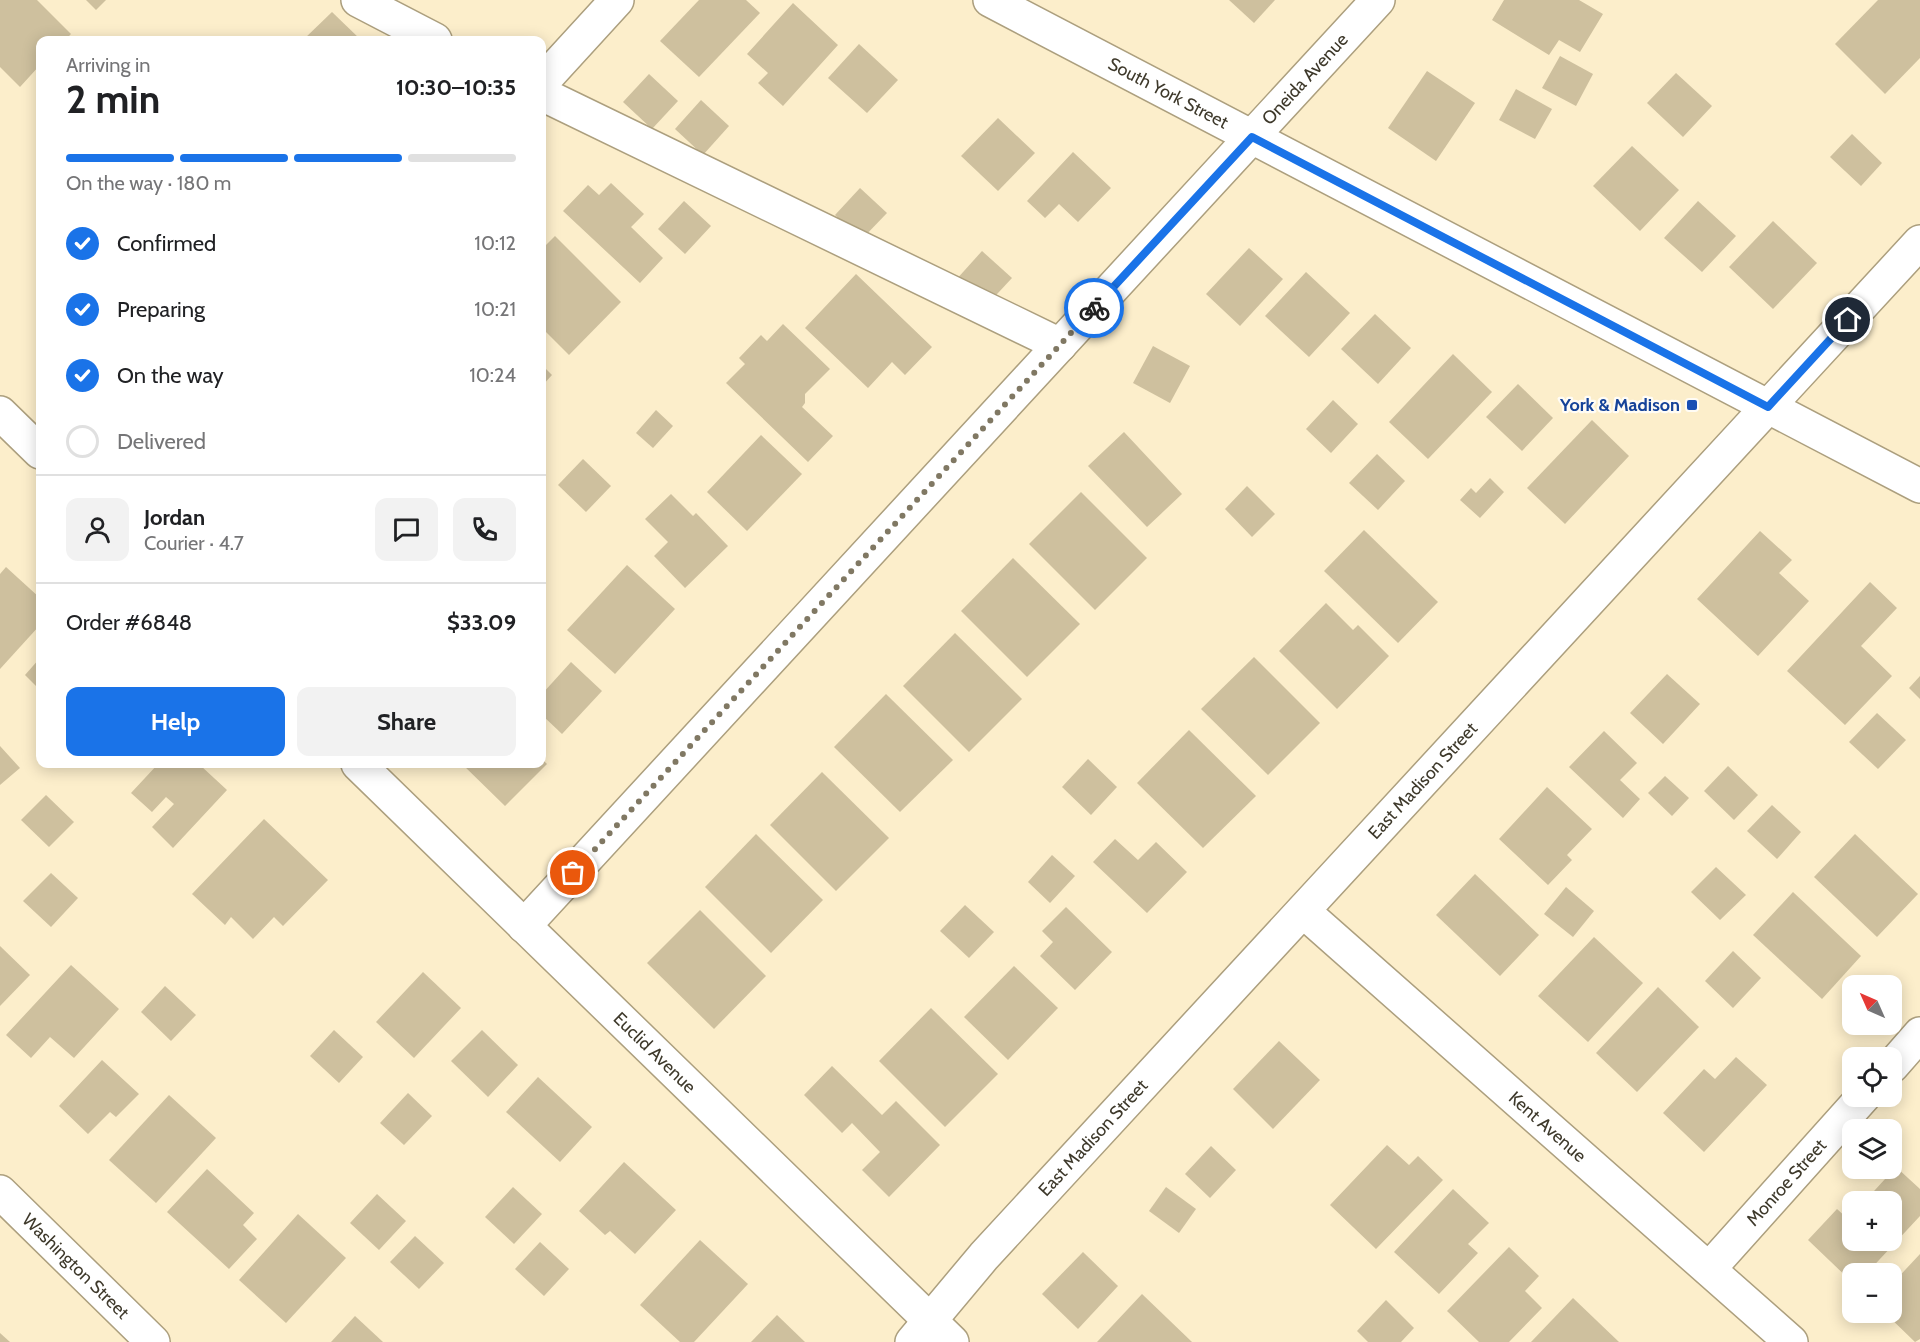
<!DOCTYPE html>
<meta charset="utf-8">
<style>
body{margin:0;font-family:Cabin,sans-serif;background:#f2f2f2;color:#202124;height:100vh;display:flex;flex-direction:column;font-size:22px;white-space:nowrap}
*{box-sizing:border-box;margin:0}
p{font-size:20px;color:#757577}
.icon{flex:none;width:33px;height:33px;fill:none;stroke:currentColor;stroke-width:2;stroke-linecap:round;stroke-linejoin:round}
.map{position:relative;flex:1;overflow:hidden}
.panel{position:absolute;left:36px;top:36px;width:510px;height:732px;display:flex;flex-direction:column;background:#fff;border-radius:12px;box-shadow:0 3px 15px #0003}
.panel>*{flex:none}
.needle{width:39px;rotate:315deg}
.tools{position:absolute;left:1842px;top:975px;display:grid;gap:12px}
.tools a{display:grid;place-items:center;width:60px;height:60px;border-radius:12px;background:#fff;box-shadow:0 3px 15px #0003;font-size:30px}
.pin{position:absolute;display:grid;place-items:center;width:51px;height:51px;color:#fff;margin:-26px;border:3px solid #fff;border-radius:50%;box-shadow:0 2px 6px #0007}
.courier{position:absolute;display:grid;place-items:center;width:60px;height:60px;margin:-30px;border:4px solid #1a73e8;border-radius:50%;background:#fff;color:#222;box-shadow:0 2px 8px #0007}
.head em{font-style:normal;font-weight:800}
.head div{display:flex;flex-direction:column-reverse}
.head{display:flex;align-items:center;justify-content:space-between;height:102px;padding:0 30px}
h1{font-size:39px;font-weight:800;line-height:45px}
.bar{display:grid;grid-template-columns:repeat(4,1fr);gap:9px 6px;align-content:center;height:72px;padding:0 30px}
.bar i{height:8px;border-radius:4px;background:#e0e0e0}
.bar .on{background:#1a73e8}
.bar p{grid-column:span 4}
.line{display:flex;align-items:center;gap:15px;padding:0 30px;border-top:2px solid #e0e0e0}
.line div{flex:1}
.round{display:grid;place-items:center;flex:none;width:63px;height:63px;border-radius:12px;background:#f2f2f2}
ol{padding:0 30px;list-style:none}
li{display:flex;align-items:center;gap:18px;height:66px}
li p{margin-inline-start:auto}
li .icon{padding:6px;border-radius:50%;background:#1a73e8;color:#fff;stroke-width:4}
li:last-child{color:#757577}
li i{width:33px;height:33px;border:3px solid #e0e0e0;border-radius:50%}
.action{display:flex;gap:12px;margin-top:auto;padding:12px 30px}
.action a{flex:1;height:69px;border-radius:12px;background:#1a73e8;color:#fff;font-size:24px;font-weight:800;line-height:69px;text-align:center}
.action a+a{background:#f2f2f2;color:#202124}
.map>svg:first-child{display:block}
</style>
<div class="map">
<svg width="1920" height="1342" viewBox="0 0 1920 1342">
<rect width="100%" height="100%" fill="#fceecb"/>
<g fill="#cec09e">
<polygon points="0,0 37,0 71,34 65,40 40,40 40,65 20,87 0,67"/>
<polygon points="86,0 106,0 96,10"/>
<polygon points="699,0 746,0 760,13 699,77 660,41"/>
<polygon points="1229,0 1275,0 1254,23"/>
<polygon points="1504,0 1579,0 1603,14 1580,52 1559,40 1549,55 1492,20"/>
<polygon points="1878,0 1920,0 1920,58 1885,94 1835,44"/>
<polygon points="793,3 838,45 783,106 758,83 768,73 747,54"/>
<polygon points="332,12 361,40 303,40"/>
<polygon points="859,44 898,80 867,113 828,78"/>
<polygon points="1560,56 1593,74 1576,106 1542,88"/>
<polygon points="1427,71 1475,103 1436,161 1388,128"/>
<polygon points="1676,73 1712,106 1683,137 1647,103"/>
<polygon points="649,74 678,101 652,129 623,102"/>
<polygon points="1516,89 1552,109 1535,139 1499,120"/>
<polygon points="701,100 729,126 703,155 675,129"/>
<polygon points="998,118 1035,153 998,191 961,156"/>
<polygon points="1852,134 1882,163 1861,186 1830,157"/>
<polygon points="1632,146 1679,190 1640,231 1593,186"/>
<polygon points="1073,152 1111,188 1078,222 1059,204 1045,218 1027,201"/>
<polygon points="611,183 644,214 631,227 663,258 640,283 563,211 588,185 599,195"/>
<polygon points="860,188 887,213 861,240 835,215"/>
<polygon points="684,201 711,226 685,254 658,229"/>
<polygon points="1698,201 1736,236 1702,272 1664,238"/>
<polygon points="1773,221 1817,263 1773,309 1729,267"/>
<polygon points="555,236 621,302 569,355 542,328 542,249"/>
<polygon points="1249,248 1283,279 1240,326 1206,294"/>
<polygon points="982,251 1012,278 984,308 955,281"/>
<polygon points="1306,272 1350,313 1309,357 1265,316"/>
<polygon points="856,274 932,347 905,375 892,362 868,388 805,328"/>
<polygon points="1375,314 1411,348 1378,384 1341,349"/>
<polygon points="783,324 830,369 805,394 805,403 802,407 833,436 808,462 726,383 745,364 739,358 761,335 767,341"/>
<polygon points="1153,346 1190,366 1170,403 1133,383"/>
<polygon points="1453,354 1492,392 1428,459 1389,422"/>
<polygon points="542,365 552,375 542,386"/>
<polygon points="1518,384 1553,418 1522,451 1486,417"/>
<polygon points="1333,400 1358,424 1331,453 1306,429"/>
<polygon points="656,410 673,426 653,448 636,433"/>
<polygon points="1592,420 1629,456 1565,524 1527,488"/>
<polygon points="1124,432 1182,494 1147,527 1088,466"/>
<polygon points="761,435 802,474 747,531 707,492"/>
<polygon points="1377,454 1405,481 1378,510 1349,483"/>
<polygon points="583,459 611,486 586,512 558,485"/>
<polygon points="1490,478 1504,492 1480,518 1460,500 1471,488 1476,493"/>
<polygon points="1247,486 1275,514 1252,537 1225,509"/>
<polygon points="1081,492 1147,558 1095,610 1029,544"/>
<polygon points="671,494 693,516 696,513 728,546 685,588 654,556 668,542 645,519"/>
<polygon points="1364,530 1438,602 1398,643 1324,571"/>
<polygon points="1760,531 1792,560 1779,573 1809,601 1758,656 1697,599"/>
<polygon points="1013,558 1080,624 1027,677 961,611"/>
<polygon points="627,565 675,609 615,674 567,630"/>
<polygon points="6,567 40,598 40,625 0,669 0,574"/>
<polygon points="1870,582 1897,608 1861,646 1892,676 1845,725 1787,671"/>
<polygon points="1326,603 1353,630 1358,625 1389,656 1337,709 1279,651"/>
<polygon points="955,633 1022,699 969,752 903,686"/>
<polygon points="1254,657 1320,723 1268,775 1201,709"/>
<polygon points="40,658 40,690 25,675"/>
<polygon points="571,662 602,691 562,734 542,715 542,694"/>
<polygon points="1667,674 1700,704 1663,744 1630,713"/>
<polygon points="1920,676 1920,699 1909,688"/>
<polygon points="886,694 953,760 900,812 834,747"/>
<polygon points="1877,713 1906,740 1878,769 1849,742"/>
<polygon points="1189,730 1256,796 1203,848 1137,783"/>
<polygon points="1604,731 1637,763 1620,780 1640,799 1623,818 1569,767"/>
<polygon points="0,746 20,768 0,785"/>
<polygon points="542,759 547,764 505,806 462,764 542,764"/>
<polygon points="1088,759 1117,787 1091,815 1062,787"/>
<polygon points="158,764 204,764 201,766 227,790 173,848 152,827 174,804 166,797 152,812 131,793"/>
<polygon points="1728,766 1758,795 1734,820 1704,791"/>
<polygon points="822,772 889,838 836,891 770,825"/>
<polygon points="1665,776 1689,798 1672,816 1648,793"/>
<polygon points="1547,787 1592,829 1567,855 1572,860 1548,885 1499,839"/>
<polygon points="46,795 74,822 49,847 21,820"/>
<polygon points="1772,805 1801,832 1777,859 1747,831"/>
<polygon points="264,819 328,880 283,926 274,917 253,939 231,917 225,925 192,894"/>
<polygon points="756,834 823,900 771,953 705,887"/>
<polygon points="1855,834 1918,894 1877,937 1814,877"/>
<polygon points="1115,839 1138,860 1156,842 1187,872 1147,913 1093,862"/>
<polygon points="1052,855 1075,876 1050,903 1028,882"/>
<polygon points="1716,867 1746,895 1720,920 1691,892"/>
<polygon points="51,873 78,898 51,927 23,901"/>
<polygon points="1475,874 1539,935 1500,976 1436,915"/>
<polygon points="1566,887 1594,911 1573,937 1544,914"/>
<polygon points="1793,892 1861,956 1822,999 1753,935"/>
<polygon points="965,905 994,932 969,958 940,931"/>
<polygon points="1066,907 1112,952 1075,990 1040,956 1053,942 1042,931"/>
<polygon points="700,910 766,976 714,1029 647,963"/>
<polygon points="1594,937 1643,983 1588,1042 1538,996"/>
<polygon points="0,946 30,975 0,1006"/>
<polygon points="1733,951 1761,978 1733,1008 1705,981"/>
<polygon points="71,965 119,1009 74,1058 50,1037 31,1058 6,1035"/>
<polygon points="1014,966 1058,1008 1008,1060 964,1017"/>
<polygon points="423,972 461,1008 414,1058 376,1022"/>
<polygon points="165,986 196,1015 171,1041 141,1012"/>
<polygon points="1658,987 1699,1027 1637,1092 1596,1053"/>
<polygon points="931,1008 998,1074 945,1127 879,1061"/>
<polygon points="334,1030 363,1057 339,1083 310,1056"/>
<polygon points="482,1030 518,1065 488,1097 451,1061"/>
<polygon points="1279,1041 1320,1080 1273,1129 1233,1089"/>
<polygon points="1736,1057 1767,1085 1704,1152 1663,1113 1704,1069 1715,1079"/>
<polygon points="102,1060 139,1094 116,1117 110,1112 88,1134 59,1106"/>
<polygon points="832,1066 882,1115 896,1101 940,1145 889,1197 862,1170 880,1152 852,1123 842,1133 804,1095"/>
<polygon points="538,1077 592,1127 560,1162 506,1112"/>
<polygon points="408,1093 432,1116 404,1145 380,1123"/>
<polygon points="169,1095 216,1138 156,1203 109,1160"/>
<polygon points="1387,1145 1409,1165 1418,1156 1443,1180 1376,1249 1330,1205"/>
<polygon points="1211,1146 1236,1170 1210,1198 1185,1174"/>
<polygon points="624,1162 676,1210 635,1254 610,1231 605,1235 579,1211"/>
<polygon points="1896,1167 1920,1189 1920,1216 1866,1274 1852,1274 1852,1282 1808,1240 1837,1209 1848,1219 1852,1213 1852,1240 1892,1240 1892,1202 1864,1202"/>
<polygon points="207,1169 254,1213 243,1225 257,1239 229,1269 167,1212"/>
<polygon points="513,1187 542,1214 514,1244 485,1217"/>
<polygon points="1166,1187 1196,1209 1179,1233 1149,1211"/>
<polygon points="1453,1189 1489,1223 1468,1244 1478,1253 1439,1294 1394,1252"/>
<polygon points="377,1194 406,1221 379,1250 350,1223"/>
<polygon points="298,1214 346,1258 286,1323 239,1280"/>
<polygon points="415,1236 444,1263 419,1289 390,1262"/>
<polygon points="700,1240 748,1284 694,1342 680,1342 640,1305"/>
<polygon points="540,1242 569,1269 544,1296 515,1269"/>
<polygon points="1509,1247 1539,1276 1525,1291 1542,1308 1509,1342 1479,1342 1447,1311"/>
<polygon points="1083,1252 1118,1286 1078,1329 1042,1294"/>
<polygon points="1920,1254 1920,1339 1915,1342 1884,1312 1892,1312 1892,1284"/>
<polygon points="1142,1294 1192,1342 1097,1342"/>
<polygon points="1573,1298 1619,1342 1531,1342"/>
<polygon points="1386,1300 1414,1328 1401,1342 1368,1342 1357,1331"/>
<polygon points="777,1315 805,1342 751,1342"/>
<polygon points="355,1316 383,1342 331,1342"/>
<polygon points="0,1333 10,1342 0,1342"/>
</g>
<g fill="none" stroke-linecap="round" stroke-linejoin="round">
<defs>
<g id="minor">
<polyline points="358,0 435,40"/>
<polyline points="542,82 617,0"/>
<polyline points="542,94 1060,345"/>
<polyline points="0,413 40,452"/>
<path id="s1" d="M358,764l594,578"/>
<path id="s2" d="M1303,911l488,431"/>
<path id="s3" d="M524,926l854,-926"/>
<polyline points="1892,1066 1920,1034"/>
<path id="s4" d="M0,1192l153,150"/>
<path id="s5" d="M1709,1269l155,-173"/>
<path id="s6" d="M912,1342l72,-86 936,-1014"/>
</g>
<g id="major">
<path id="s7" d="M990,0l930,486"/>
</g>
</defs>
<use href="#minor" stroke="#ac9f7e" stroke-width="36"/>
<use href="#major" stroke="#ac9f7e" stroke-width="36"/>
<use href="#minor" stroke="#fff" stroke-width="33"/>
<use href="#major" stroke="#fff" stroke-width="33"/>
</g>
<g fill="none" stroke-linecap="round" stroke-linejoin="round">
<polyline stroke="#807863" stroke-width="6" stroke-dasharray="0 10.8" points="573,873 1094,308"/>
<polyline stroke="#1a73e8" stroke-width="8" points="1094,308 1252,137 1768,407 1848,320"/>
</g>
<rect fill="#1a4fb4" stroke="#fffcf5" stroke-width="2" x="1686" y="399" width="12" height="12" rx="3"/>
<g text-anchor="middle" stroke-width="4.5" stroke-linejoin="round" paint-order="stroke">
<g font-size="18" fill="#3e392b" stroke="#fffcf5">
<text dy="6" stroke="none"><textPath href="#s3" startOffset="1152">Oneida Avenue</textPath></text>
<text dy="6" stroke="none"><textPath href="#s7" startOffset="201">South York Street</textPath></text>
<text dy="6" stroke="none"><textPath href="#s6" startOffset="759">East Madison Street</textPath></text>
<text dy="6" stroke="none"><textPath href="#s1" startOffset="414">Euclid Avenue</textPath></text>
<text dy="6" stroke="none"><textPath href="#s2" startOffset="326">Kent Avenue</textPath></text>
<text dy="6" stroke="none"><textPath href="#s6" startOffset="273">East Madison Street</textPath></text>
<text dy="6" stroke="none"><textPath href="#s5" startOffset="116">Monroe Street</textPath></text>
<text dy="6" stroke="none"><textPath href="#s4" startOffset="106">Washington Street</textPath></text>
</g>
<g font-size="18" font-weight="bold" fill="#164399" stroke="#fffcf5" text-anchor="end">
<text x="1680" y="411">York &amp; Madison</text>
</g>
</g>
</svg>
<div class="tools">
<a><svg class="needle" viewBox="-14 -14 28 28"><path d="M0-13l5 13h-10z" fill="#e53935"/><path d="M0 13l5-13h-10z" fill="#757577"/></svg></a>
<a><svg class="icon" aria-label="locate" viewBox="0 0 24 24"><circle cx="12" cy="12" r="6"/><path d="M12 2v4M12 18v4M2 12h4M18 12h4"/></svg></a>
<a><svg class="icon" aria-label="layers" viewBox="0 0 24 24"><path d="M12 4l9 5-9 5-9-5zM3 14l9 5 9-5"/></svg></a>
<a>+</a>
<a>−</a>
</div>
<div class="pin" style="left:573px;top:873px;background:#ea580c"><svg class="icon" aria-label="bag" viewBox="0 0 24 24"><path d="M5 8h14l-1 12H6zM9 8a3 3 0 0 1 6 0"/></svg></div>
<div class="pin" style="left:1848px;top:320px;background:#1f2937"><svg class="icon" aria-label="home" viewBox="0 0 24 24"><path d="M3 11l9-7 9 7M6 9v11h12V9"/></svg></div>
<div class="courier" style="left:1094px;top:308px"><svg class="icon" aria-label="bike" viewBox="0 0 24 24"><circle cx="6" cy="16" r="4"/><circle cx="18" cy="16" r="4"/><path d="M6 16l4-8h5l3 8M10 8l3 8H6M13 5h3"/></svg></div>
<section class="panel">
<div class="head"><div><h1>2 min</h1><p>Arriving in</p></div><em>10:30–10:35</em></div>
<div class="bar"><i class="on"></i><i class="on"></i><i class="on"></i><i></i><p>On the way · 180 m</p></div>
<ol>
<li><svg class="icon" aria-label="check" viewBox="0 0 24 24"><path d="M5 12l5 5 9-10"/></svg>Confirmed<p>10:12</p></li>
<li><svg class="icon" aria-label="check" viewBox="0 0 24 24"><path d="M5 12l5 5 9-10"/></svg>Preparing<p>10:21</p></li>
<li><svg class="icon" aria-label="check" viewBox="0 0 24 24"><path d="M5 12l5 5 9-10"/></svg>On the way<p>10:24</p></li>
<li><i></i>Delivered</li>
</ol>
<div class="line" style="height:108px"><a class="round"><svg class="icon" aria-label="person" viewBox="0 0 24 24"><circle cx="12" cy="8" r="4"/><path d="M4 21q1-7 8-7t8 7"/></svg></a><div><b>Jordan</b><p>Courier · 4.7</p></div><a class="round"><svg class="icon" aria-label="chat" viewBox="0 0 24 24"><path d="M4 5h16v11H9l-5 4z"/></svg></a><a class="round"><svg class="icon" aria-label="phone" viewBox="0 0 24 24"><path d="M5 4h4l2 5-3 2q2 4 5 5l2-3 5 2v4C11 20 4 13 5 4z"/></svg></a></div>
<div class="line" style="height:78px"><div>Order #6848</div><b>$33.09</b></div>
<div class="action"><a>Help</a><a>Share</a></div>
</section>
</div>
